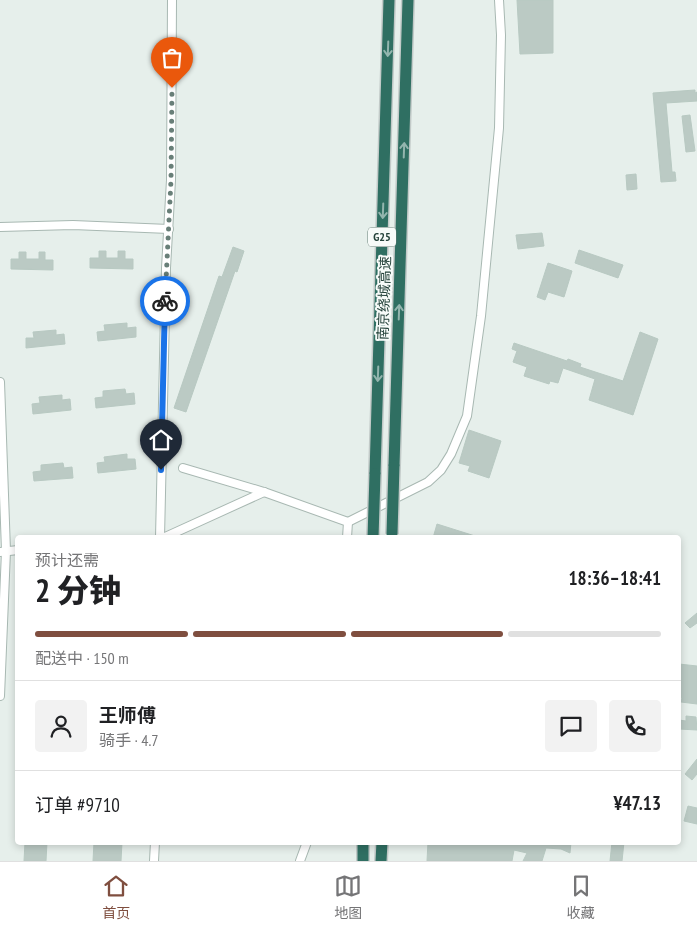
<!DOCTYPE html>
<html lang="zh">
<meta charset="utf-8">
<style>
body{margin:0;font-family:"PT Sans Narrow","Noto Sans SC",sans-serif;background:#f2f2f2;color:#202124;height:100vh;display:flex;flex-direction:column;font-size:19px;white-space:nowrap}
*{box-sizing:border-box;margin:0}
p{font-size:16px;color:#757577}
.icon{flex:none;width:28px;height:28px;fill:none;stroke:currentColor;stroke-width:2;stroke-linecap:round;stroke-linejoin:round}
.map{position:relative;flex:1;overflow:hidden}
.drawer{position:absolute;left:15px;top:535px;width:666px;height:310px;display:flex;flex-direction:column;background:#fff;border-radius:5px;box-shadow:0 2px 8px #0003}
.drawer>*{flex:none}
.pin{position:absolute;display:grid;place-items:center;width:42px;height:42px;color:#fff;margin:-51px -21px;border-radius:50% 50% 50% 0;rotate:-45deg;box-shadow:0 0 5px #0007}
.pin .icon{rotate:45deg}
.courier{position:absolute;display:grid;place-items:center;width:50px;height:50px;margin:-25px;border:4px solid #1a73e8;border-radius:50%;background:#fff;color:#222;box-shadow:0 1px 6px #0007}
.head em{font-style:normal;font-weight:800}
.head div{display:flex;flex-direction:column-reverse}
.head{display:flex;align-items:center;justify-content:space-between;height:85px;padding:0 20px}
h1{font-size:32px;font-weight:800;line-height:38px}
.bar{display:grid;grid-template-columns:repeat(4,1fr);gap:8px 5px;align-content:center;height:60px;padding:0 20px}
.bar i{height:6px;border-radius:4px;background:#e0e0e0}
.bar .current{background:#7f4e3f}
.bar p{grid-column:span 4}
.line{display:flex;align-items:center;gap:12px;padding:0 20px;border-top:1px solid #e0e0e0}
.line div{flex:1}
.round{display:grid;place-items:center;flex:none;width:52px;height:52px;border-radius:5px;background:#f2f2f2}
.dock{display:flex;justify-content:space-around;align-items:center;height:70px;border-top:1px solid #e0e0e0;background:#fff;font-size:14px;color:#757577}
.dock a{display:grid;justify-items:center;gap:2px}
.dock .current{color:#7f4e3f}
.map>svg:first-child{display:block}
</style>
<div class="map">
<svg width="697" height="861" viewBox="0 0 697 861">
<rect width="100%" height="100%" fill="#e6efeb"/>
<g fill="#bbcac4" stroke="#b8c9c2">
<polygon points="517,0 553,0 553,53 520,54"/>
<polygon points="695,90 695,93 697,92 697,101 666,103 672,172 675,172 676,181 661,182 653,93"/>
<polygon points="690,115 695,151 686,152 682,116"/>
<polygon points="636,174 637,189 627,190 626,175"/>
<polygon points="542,233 544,246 518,249 516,235"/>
<polygon points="233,247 244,251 237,272 235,271 186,412 174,408 219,276 222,277"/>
<polygon points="579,250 623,265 618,278 575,263"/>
<polygon points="99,251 106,251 106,258 118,258 118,251 125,251 125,259 133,259 133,269 90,268 90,258 99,258"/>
<polygon points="19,252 26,252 26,259 39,259 39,252 45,252 45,260 53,260 53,270 11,269 11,259 19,259"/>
<polygon points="548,263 572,271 564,297 548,292 545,300 537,297"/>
<polygon points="127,323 127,328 136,327 136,337 98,341 97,332 105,331 104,325"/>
<polygon points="56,330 56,335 64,334 65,344 26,348 26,338 34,338 33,332"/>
<polygon points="640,332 658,339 633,415 589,400 595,379 563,368 558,383 550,381 549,384 524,376 527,367 513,362 517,351 512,349 514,343 567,361 568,359 581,364 580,367 623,381"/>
<polygon points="125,389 126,394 134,393 135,404 96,408 95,398 103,397 103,391"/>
<polygon points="62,395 62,400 70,399 71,410 33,414 32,404 40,403 39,397"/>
<polygon points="469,430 501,441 489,478 468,471 470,466 459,463"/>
<polygon points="127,454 127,459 135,459 136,469 98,473 97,463 105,462 104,457"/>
<polygon points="63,463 64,468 72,467 73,478 34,481 33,472 41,471 41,465"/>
<polygon points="437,524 475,536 475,538 433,538"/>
<polygon points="697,613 697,623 690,628 685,623"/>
<polygon points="679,664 697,666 697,704 681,702 682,698 679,697"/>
<polygon points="686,716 696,717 697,730 679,729 679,720 686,721"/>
<polygon points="697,759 697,774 692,780 685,774"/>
<polygon points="688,806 697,808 697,824 684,821"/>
<polygon points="25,842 47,842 46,861 24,861"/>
<polygon points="94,842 122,842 121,861 93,861"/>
<polygon points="428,842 571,842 570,853 561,849 546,848 542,861 523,861 527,853 514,850 512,861 427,861"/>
<polygon points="612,842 624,842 622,861 610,861"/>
</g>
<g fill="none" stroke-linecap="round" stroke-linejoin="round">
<defs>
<g id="minor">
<polyline points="0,227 73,225 169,229"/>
<polyline points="0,382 6,551 0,696"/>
<polyline points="183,468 264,492 348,522 347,538"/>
<polyline points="348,522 428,482 441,470 451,454 467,416 481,316 499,128 501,35 499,0"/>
<polyline points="160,538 166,268 171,180 172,0"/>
<polyline points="163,538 264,492"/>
<polyline points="0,552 18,550"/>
<polyline points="154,861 155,842"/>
<polyline points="300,861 307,842"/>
</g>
<g id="highway">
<polyline points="394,466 408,0"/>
<polyline points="375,474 389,0"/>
<polyline points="363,861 363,842"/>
<polyline points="381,861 382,842"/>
</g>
</defs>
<use href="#minor" stroke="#a8b8b2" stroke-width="10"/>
<use href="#highway" stroke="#c2cac8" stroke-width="14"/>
<use href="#minor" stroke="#fff" stroke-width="8"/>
<use href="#highway" stroke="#2f6f62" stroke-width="11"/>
<defs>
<g id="highway-bridge">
<polyline points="392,534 394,466"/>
<polyline points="373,538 375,474"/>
</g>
</defs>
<use href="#highway-bridge" stroke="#c2cac8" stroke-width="14" stroke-linecap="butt"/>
<use href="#highway-bridge" stroke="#2f6f62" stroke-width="11"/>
</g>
<defs><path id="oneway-shaft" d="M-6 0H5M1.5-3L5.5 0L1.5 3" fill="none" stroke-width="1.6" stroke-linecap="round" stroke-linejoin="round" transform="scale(1.25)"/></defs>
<g stroke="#93b5ae">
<use href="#oneway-shaft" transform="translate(388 49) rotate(92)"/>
<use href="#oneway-shaft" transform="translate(404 150) rotate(-88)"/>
<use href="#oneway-shaft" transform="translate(383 211) rotate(92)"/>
<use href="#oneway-shaft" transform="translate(399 312) rotate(-88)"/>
<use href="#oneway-shaft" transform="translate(378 374) rotate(92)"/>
</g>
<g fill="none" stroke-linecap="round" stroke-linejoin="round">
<polyline stroke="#687f78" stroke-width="5" stroke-dasharray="0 9" points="165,301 171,180 172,88"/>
<polyline stroke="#1a73e8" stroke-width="6" points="161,470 165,301"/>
</g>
<g text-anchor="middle" stroke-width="4" stroke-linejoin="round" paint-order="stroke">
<rect fill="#f7fbf9" stroke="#637a73" stroke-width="1" x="368" y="227.5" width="28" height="19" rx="4"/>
<g font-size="12" font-weight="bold" fill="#24423a">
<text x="382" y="241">G25</text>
</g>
<g font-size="14" fill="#24423a" stroke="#f7fbf9">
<text transform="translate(384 298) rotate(-88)" y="5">南京绕城高速</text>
</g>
</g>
</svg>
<div class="pin" style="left:172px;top:88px;background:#ea580c"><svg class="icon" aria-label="bag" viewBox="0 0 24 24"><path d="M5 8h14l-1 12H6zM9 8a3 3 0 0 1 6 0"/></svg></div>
<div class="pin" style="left:161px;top:470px;background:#1f2937"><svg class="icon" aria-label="home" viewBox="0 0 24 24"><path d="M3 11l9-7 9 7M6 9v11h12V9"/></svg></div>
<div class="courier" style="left:165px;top:301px"><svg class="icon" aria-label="bike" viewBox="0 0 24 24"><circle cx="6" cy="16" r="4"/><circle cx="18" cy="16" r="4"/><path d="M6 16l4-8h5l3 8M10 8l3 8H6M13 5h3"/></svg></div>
<section class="drawer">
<div class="head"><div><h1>2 分钟</h1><p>预计还需</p></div><em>18:36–18:41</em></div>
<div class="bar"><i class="current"></i><i class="current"></i><i class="current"></i><i></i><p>配送中 · 150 m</p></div>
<div class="line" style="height:90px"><a class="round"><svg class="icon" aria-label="person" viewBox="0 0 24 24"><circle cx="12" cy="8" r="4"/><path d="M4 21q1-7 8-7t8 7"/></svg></a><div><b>王师傅</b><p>骑手 · 4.7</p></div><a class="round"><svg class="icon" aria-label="chat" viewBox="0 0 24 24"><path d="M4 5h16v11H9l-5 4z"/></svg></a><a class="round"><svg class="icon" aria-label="phone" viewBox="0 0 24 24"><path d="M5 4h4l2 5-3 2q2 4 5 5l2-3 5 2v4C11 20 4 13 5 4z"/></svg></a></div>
<div class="line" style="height:65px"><div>订单 #9710</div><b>¥47.13</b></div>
</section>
</div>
<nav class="dock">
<a class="current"><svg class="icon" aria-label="home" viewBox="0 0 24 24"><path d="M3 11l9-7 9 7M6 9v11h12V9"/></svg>首页</a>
<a><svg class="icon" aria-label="map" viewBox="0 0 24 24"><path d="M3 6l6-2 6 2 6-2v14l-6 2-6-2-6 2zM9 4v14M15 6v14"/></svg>地图</a>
<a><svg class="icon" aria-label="saved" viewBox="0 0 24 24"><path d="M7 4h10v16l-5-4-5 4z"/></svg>收藏</a>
</nav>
